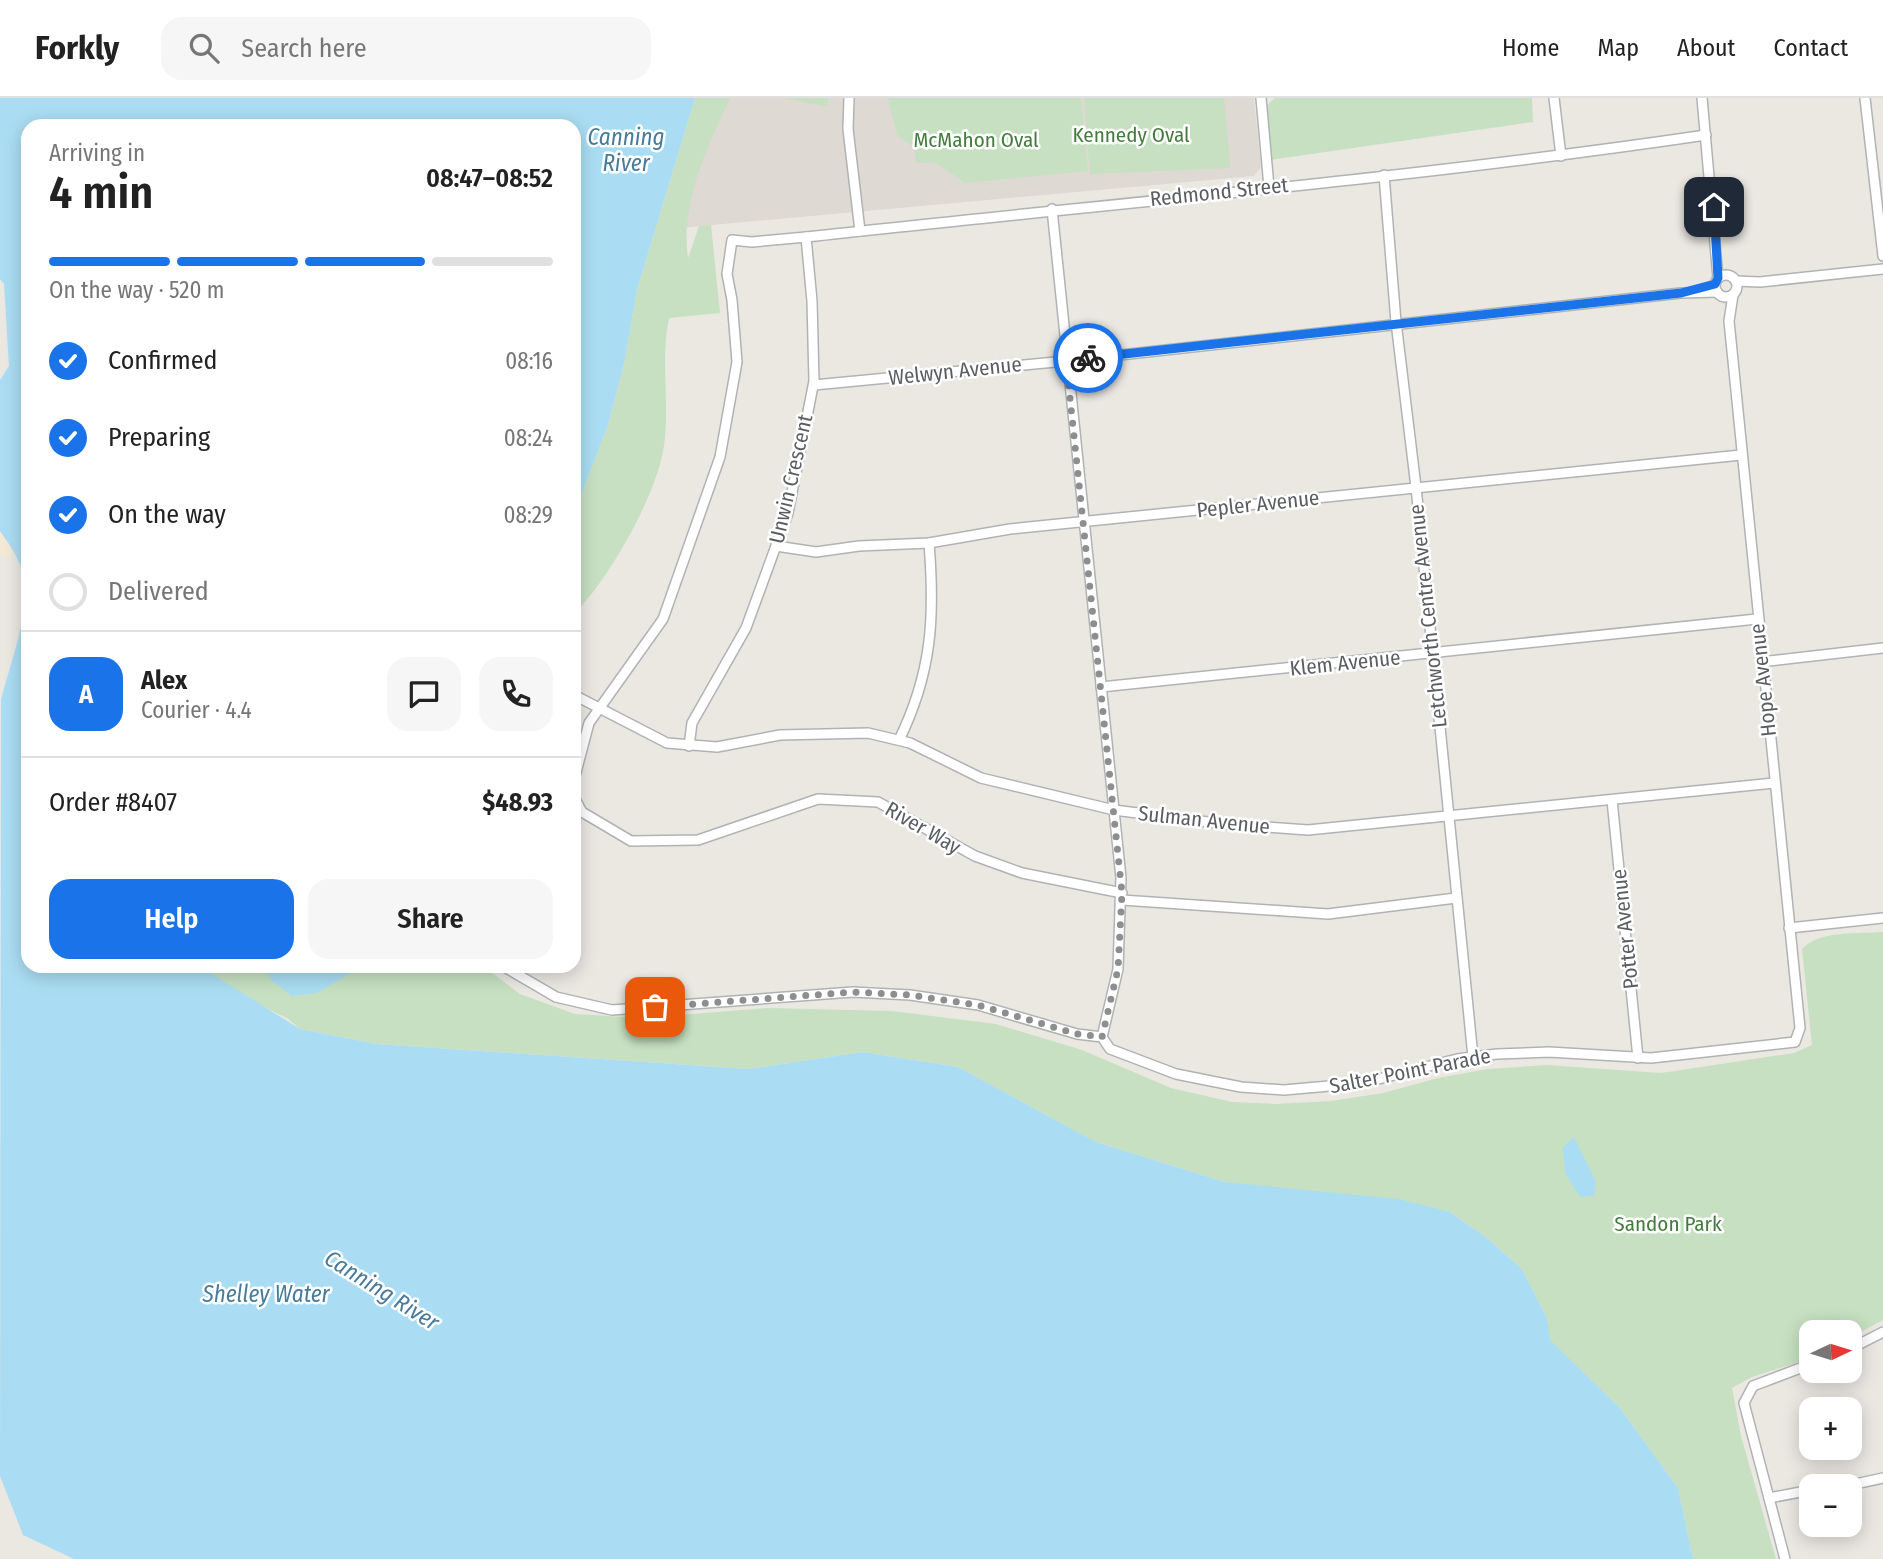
<!DOCTYPE html>
<meta charset="utf-8">
<style>
body{margin:0;font-family:"Fira Sans Condensed",sans-serif;background:#f6f6f6;color:#222;height:100vh;display:flex;flex-direction:column;font-size:26px;white-space:nowrap}
*{box-sizing:border-box;margin:0}
p{font-size:23px;color:#767676}
.icon{flex:none;width:38px;height:38px;fill:none;stroke:currentColor;stroke-width:2;stroke-linecap:round;stroke-linejoin:round}
.map{position:relative;flex:1;overflow:hidden}
.sheet{position:absolute;left:21px;top:21px;width:560px;height:854px;display:flex;flex-direction:column;background:#fff;border-radius:21px;box-shadow:0 4px 18px #0003}
.sheet>*{flex:none}
.needle{width:46px;rotate:86deg}
.tools{position:absolute;left:1799px;top:1222px;display:grid;gap:14px}
.tools a{display:grid;place-items:center;width:63px;height:63px;border-radius:14px;background:#fff;box-shadow:0 4px 18px #0003;font-size:35px}
.pin{position:absolute;display:grid;place-items:center;width:60px;height:60px;color:#fff;margin:-30px;border-radius:14px;box-shadow:0 4px 10px #0006}
.courier{position:absolute;display:grid;place-items:center;width:70px;height:70px;margin:-35px;border:5px solid #1a73e8;border-radius:50%;background:#fff;color:#222;box-shadow:0 2px 9px #0007}
.headline em{font-style:normal;font-weight:600}
.headline div{display:flex;flex-direction:column-reverse}
.headline{display:flex;align-items:center;justify-content:space-between;height:119px;padding:0 28px}
h1{font-size:46px;font-weight:600;line-height:52px}
.bar{display:grid;grid-template-columns:repeat(4,1fr);gap:10px 7px;align-content:center;height:84px;padding:0 28px}
.bar i{height:9px;border-radius:5px;background:#e0e0e0}
.bar .on{background:#1a73e8}
.bar p{grid-column:span 4}
.line{display:flex;align-items:center;gap:18px;padding:0 28px;border-top:2px solid #e0e0e0}
.line div{flex:1}
.round{display:grid;place-items:center;flex:none;width:74px;height:74px;border-radius:21px;background:#f6f6f6}
ol{padding:0 28px;list-style:none}
li{display:flex;align-items:center;gap:21px;height:77px}
li p{margin-inline-start:auto}
li .icon{padding:7px;border-radius:50%;background:#1a73e8;color:#fff;stroke-width:4}
li:last-child{color:#767676}
li i{width:38px;height:38px;border:4px solid #e0e0e0;border-radius:50%}
.action{display:flex;gap:14px;margin-top:auto;padding:14px 28px}
.action a{flex:1;height:80px;border-radius:21px;background:#1a73e8;color:#fff;font-size:28px;font-weight:600;line-height:80px;text-align:center}
.action a+a{background:#f6f6f6;color:#222}
header{display:flex;align-items:center;gap:42px;box-sizing:border-box;height:98px;padding:0 35px;background:#fff;border-bottom:2px solid #e0e0e0}
header strong{font-size:33px}
nav{display:flex;gap:38px;margin-inline-start:auto;font-size:24px}
.search{width:490px;height:63px;background:#f6f6f6;display:flex;align-items:center;gap:18px;box-sizing:border-box;padding:0 24px;border-radius:21px;color:#767676;font-size:26px}
.map>svg:first-child{display:block}
</style>
<header>
<strong>Forkly</strong>
<div class="search"><svg class="icon" aria-label="search" viewBox="0 0 24 24"><circle cx="10" cy="10" r="6"/><path d="M15 15l6 6"/></svg>Search here</div>
<nav><a>Home</a><a>Map</a><a>About</a><a>Contact</a></nav>
</header>
<div class="map">
<svg width="1883" height="1461" viewBox="0 0 1883 1461">
<rect width="100%" height="100%" fill="#ebe8e2"/>
<polygon fill="#ded9d3" points="695,0 1254,0 1261,69 1254,78 657,132"/>
<g fill="#c6e0c1">
<path d="M695,0h35c-23,49 -50,106 -42,160l11,-32 12,-1 9,88 -51,5c-9,42 1,85 -5,128 -7,49 -55,133 -90,168v-100l34,-89 16,-61 13,-74z"/>
<polygon points="784,0 828,0 827,9"/>
<polygon points="888,0 1081,0 1088,73 965,85 935,64 916,65 915,50 897,37"/>
<polygon points="1084,0 1224,0 1230,70 1090,76"/>
<path d="M1275,0h257l1,24 -270,39c-3,-22 -8,-48 12,-63z"/>
<path d="M1883,834v388l-33,18v-6h-39v26l-59,19 -20,11 9,48 35,123h-83l-15,-71 -58,-80 -71,-68 -2,-22 -25,-49 -35,-31 -37,-26 -225,-30 -129,-40 -138,-75 -95,-15 -115,17 -371,-25 -77,-15 -13,-11 -110,-52h306l37,28 55,20 67,4 124,-10 126,3 104,13 86,26 89,38 61,14 45,2 54,-3 52,-8 55,-15 50,-9 58,-4 115,8 133,-20 18,-8 -10,-96c17,-19 57,-15 81,-17z"/>
</g>
<polygon fill="#f5e8d4" points="0,433 14,453 5,461 0,454"/>
<g fill="#aaddf3">
<path d="M0,0h695l-58,192 -13,74 -16,61 -34,89v-388h-546v840h105l-4,5 19,-5 56,3 96,60 77,15 371,25 115,-17 95,15 138,75 129,40 173,17 52,13 37,26 35,31 25,49 3,22 70,68 58,80 15,71h-1619l-51,-24 -23,-59 1,-776c9,-37 28,-82 23,-120 -2,-18 -14,-35 -24,-49v-151l9,-14 -5,-82 -4,-5z"/>
<polygon points="265,868 363,868 317,895 292,898 271,882"/>
<polygon points="1574,1039 1596,1084 1594,1098 1580,1099 1565,1075 1563,1049"/>
</g>
<g fill="none" stroke-linecap="round" stroke-linejoin="round">
<defs>
<g id="minor">
<polyline points="849,0 848,31 860,133"/>
<polyline points="1261,0 1269,89"/>
<polyline points="1554,0 1561,58"/>
<polyline points="1702,0 1718,180"/>
<polyline points="1865,0 1883,158"/>
<polyline points="1384,77 1396,224 1416,389 1473,959"/>
<polyline points="1052,111 1121,780 1118,871 1102,939"/>
<circle cx="1726" cy="188" r="11"/>
<polyline points="1736,183 1760,184 1883,171"/>
<polyline points="814,287 1066,263 1681,195 1717,194"/>
<polyline points="776,448 816,454 859,448 929,445 1010,431 1741,357"/>
<polyline points="1761,564 1883,550"/>
<polyline points="1101,589 1757,521"/>
<polyline points="574,597 667,645 717,649 780,637 868,635 910,645 981,680 1114,712 1224,726 1308,732 1774,685"/>
<path d="M899,642c33,-67 36,-123 30,-197"/>
<polyline points="689,648 692,625 746,530 788,415 814,283 812,203 806,139"/>
<path d="M574,682l15,-57 74,-104 57,-162 17,-95 -5,-62 -5,-26 5,-34 20,2 54,-5c300,-33 601,-58 900,-102"/>
<polyline points="574,699 582,714 631,743 698,742 818,701 878,704 975,758 1022,775 1122,795"/>
<polyline points="1612,702 1638,960"/>
<polyline points="1122,802 1328,816 1456,800"/>
<polyline points="1789,830 1883,820"/>
<polyline points="503,868 556,899 612,912 853,894 910,897 978,907 1077,936 1102,939 1110,951 1176,976 1241,989 1284,992 1363,985 1457,961 1497,956 1549,954 1651,960 1795,944 1800,930 1729,223 1733,197"/>
<polyline points="1850,1251 1883,1234"/>
<polyline points="1846,1388 1883,1380"/>
<polyline points="1769,1400 1811,1392"/>
<polyline points="1785,1461 1744,1305 1753,1288 1811,1266"/>
</g>
</defs>
<use href="#minor" stroke="#afb3b6" stroke-width="12"/>
<use href="#minor" stroke="#fff" stroke-width="9"/>
</g>
<g fill="none" stroke-linecap="round" stroke-linejoin="round">
<polyline stroke="#8d8e8e" stroke-width="7" stroke-dasharray="0 12.6" points="655,909 853,894 910,897 978,907 1077,936 1102,939 1118,871 1122,795 1066,262 1088,260"/>
<polyline stroke="#1a73e8" stroke-width="9" points="1088,260 1681,195 1715,186 1718,180 1714,109"/>
</g>
<g text-anchor="middle" stroke-width="5" stroke-linejoin="round" paint-order="stroke">
<g font-size="21" fill="#447c3e" stroke="#fff">
<text x="1131" y="44">Kennedy Oval</text>
<text x="976" y="49">McMahon Oval</text>
<text x="1668" y="1133">Sandon Park</text>
</g>
<g font-size="21" fill="#5a5e61" stroke="#fff">
<text transform="translate(1219 94) rotate(-6)" y="7">Redmond Street</text>
<text transform="translate(955 273) rotate(-6)" y="7">Welwyn Avenue</text>
<text transform="translate(791 381) rotate(-77)" y="7">Unwin Crescent</text>
<text transform="translate(1258 406) rotate(-6)" y="7">Pepler Avenue</text>
<text transform="translate(1428 518) rotate(-96)" y="7">Letchworth Centre Avenue</text>
<text transform="translate(1345 565) rotate(-6)" y="7">Klem Avenue</text>
<text transform="translate(1763 582) rotate(-96)" y="7">Hope Avenue</text>
<text transform="translate(1204 722) rotate(6)" y="7">Sulman Avenue</text>
<text transform="translate(923 730) rotate(30)" y="7">River Way</text>
<text transform="translate(1625 831) rotate(-96)" y="7">Potter Avenue</text>
<text transform="translate(1410 973) rotate(-11)" y="7">Salter Point Parade</text>
</g>
<g font-size="23" font-style="italic" fill="#477b9a" stroke="#fff">
<text x="626" y="47">Canning<tspan x="626" dy="26">River</tspan></text>
<text transform="translate(382 1192) rotate(32)" y="8">Canning River</text>
<text x="266" y="1204">Shelley Water</text>
</g>
</g>
</svg>
<div class="tools">
<a><svg class="needle" viewBox="-14 -14 28 28"><path d="M0-13l5 13h-10z" fill="#e53935"/><path d="M0 13l5-13h-10z" fill="#767676"/></svg></a>
<a>+</a>
<a>−</a>
</div>
<div class="pin" style="left:655px;top:909px;background:#ea580c"><svg class="icon" aria-label="bag" viewBox="0 0 24 24"><path d="M5 8h14l-1 12H6zM9 8a3 3 0 0 1 6 0"/></svg></div>
<div class="pin" style="left:1714px;top:109px;background:#1f2937"><svg class="icon" aria-label="home" viewBox="0 0 24 24"><path d="M3 11l9-7 9 7M6 9v11h12V9"/></svg></div>
<div class="courier" style="left:1088px;top:260px"><svg class="icon" aria-label="bike" viewBox="0 0 24 24"><circle cx="6" cy="16" r="4"/><circle cx="18" cy="16" r="4"/><path d="M6 16l4-8h5l3 8M10 8l3 8H6M13 5h3"/></svg></div>
<section class="sheet">
<div class="headline"><div><h1>4 min</h1><p>Arriving in</p></div><em>08:47–08:52</em></div>
<div class="bar"><i class="on"></i><i class="on"></i><i class="on"></i><i></i><p>On the way · 520 m</p></div>
<ol>
<li><svg class="icon" aria-label="check" viewBox="0 0 24 24"><path d="M5 12l5 5 9-10"/></svg>Confirmed<p>08:16</p></li>
<li><svg class="icon" aria-label="check" viewBox="0 0 24 24"><path d="M5 12l5 5 9-10"/></svg>Preparing<p>08:24</p></li>
<li><svg class="icon" aria-label="check" viewBox="0 0 24 24"><path d="M5 12l5 5 9-10"/></svg>On the way<p>08:29</p></li>
<li><i></i>Delivered</li>
</ol>
<div class="line" style="height:126px"><b class="round" style="background:#1a73e8;color:#fff">A</b><div><b>Alex</b><p>Courier · 4.4</p></div><a class="round"><svg class="icon" aria-label="chat" viewBox="0 0 24 24"><path d="M4 5h16v11H9l-5 4z"/></svg></a><a class="round"><svg class="icon" aria-label="phone" viewBox="0 0 24 24"><path d="M5 4h4l2 5-3 2q2 4 5 5l2-3 5 2v4C11 20 4 13 5 4z"/></svg></a></div>
<div class="line" style="height:91px"><div>Order #8407</div><b>$48.93</b></div>
<div class="action"><a>Help</a><a>Share</a></div>
</section>
</div>
